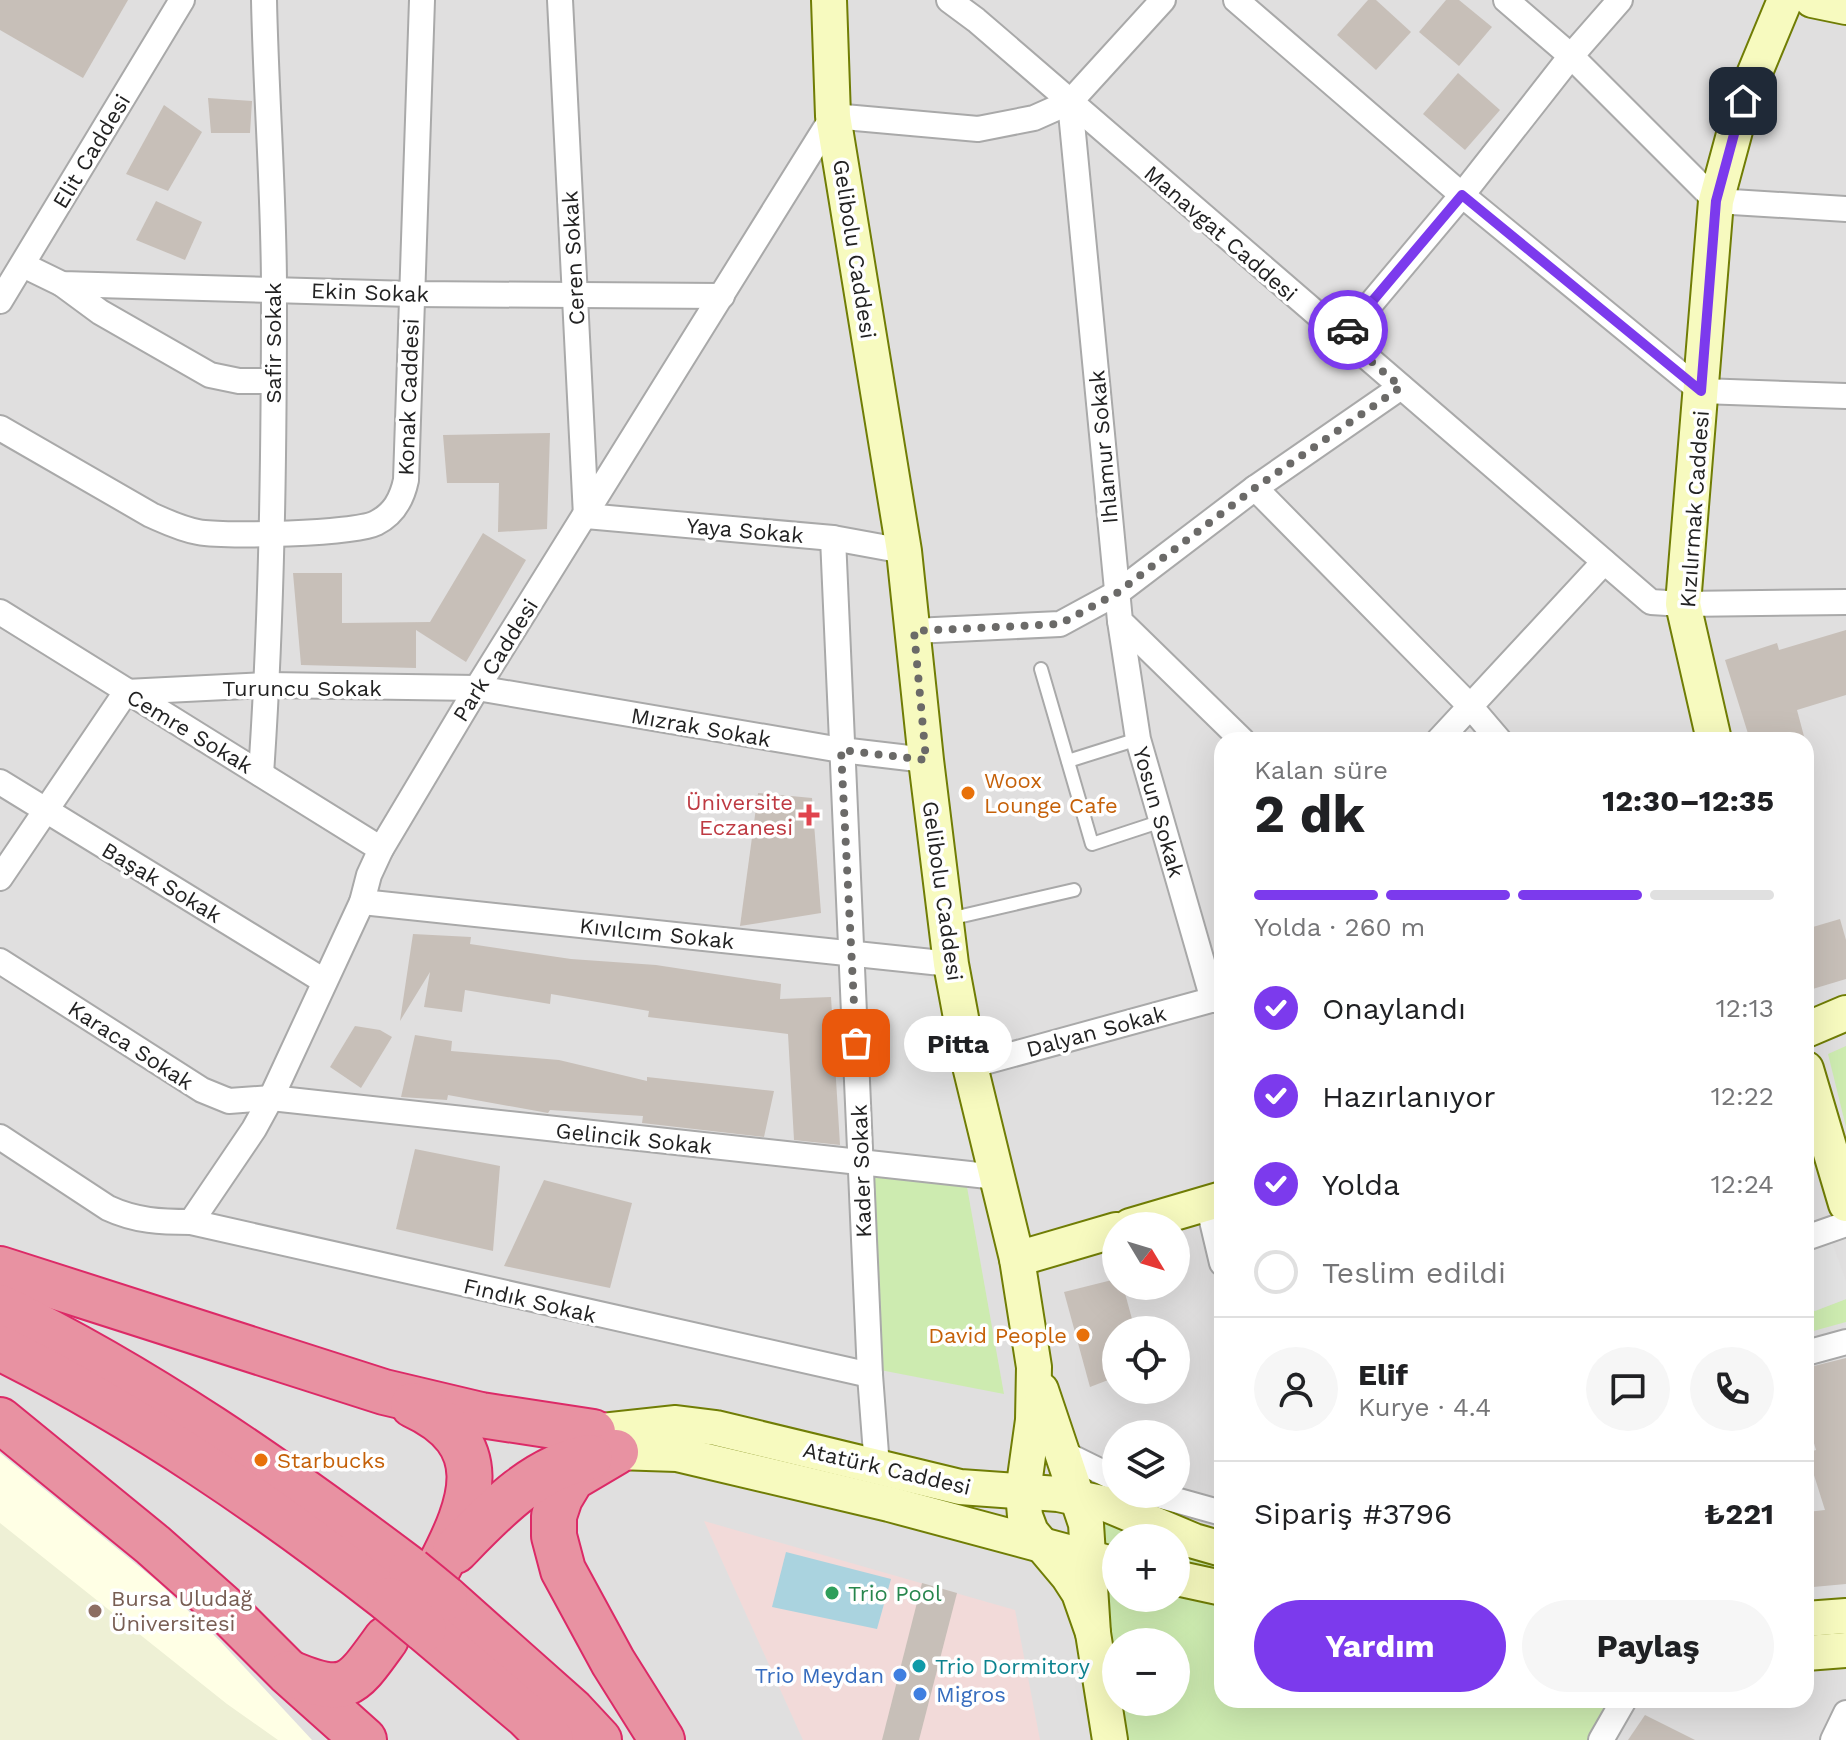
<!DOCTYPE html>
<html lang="tr">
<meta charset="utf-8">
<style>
body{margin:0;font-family:"Work Sans",sans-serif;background:#f6f6f6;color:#202124;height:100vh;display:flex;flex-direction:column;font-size:30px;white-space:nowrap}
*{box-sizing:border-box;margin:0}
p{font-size:26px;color:#757577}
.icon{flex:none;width:44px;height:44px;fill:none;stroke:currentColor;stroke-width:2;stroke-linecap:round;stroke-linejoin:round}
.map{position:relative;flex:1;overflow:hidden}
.details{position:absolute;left:1214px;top:732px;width:600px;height:976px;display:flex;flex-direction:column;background:#fff;border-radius:24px;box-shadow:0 8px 32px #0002}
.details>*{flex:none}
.needle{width:52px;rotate:128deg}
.tools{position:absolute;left:1102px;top:1212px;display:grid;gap:16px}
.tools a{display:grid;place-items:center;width:88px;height:88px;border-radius:50%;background:#fff;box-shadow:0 8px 32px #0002;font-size:40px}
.pin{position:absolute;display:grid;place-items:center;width:68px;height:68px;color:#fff;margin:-34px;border-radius:16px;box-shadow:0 4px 12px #0006}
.courier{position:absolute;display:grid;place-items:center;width:80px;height:80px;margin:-40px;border:6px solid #7c3aed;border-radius:50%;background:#fff;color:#222;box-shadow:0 2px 10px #0007}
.bubble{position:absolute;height:56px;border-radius:28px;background:#fff;box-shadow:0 8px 32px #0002;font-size:26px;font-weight:700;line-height:56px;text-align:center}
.headline em{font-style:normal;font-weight:700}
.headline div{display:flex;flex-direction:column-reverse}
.headline{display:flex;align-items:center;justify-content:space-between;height:136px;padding:0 40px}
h1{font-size:52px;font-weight:700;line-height:60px}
.bar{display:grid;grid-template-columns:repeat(4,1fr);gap:12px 8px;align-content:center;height:96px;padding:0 40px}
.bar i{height:10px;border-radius:6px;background:#e0e0e0}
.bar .active{background:#7c3aed}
.bar p{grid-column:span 4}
.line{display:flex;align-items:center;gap:20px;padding:0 40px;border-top:2px solid #e0e0e0}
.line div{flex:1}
.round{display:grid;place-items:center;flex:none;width:84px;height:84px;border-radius:42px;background:#f6f6f6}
ol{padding:0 40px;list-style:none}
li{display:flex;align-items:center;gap:24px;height:88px}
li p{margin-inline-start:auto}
li .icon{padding:8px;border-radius:50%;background:#7c3aed;color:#fff;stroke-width:4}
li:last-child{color:#757577}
li i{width:44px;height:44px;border:4px solid #e0e0e0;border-radius:50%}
.action{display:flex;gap:16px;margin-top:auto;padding:16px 40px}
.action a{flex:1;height:92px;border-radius:48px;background:#7c3aed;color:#fff;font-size:32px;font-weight:700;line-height:92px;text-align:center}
.action a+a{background:#f6f6f6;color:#202124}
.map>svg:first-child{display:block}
</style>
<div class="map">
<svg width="1846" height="1740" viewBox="0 0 1846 1740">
<rect width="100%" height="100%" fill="#f2efe9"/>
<path fill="#e0dfdf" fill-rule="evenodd" d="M0,0h1846v1740h-1749l-97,-77zM1222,740h584v960h-584zM1116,1226h60v60h-60zM1116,1330h60v60h-60zM1116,1434h60v60h-60zM1116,1538h60v60h-60zM1116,1642h60v60h-60z"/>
<polygon fill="#f2dad9" points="704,1521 1015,1610 1040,1740 803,1740"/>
<polygon fill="#ffffe5" points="0,1453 158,1582 220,1641 312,1740 0,1740"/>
<polygon fill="#eef0d5" points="0,1523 227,1704 278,1740 0,1740"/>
<g fill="#cdebb0" fill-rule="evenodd">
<polygon points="1846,1046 1846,1127 1828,1054"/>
<polygon points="874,1176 967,1187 1004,1394 875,1369"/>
<polygon points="1806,1288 1815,1311 1846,1299 1846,1322 1806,1333"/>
<path d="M1090,1506l132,43v151h402l-23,40h-491l-12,-145 18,-15v18h60v-60h-60v27l-18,-4zM1116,1642h60v60h-60z"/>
</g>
<g fill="#e2e2e2">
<polygon points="850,761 917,767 938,950 861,944"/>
<polygon points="862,965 939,981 977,1163 872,1156"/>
<polygon points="1830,1237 1846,1281 1846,1299 1814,1311 1806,1288 1806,1246"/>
</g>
<polygon fill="#aad3df" points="786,1552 891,1579 877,1629 772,1607"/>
<g fill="#c7bfb8">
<polygon points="0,0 128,0 83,78 0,30"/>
<polygon points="1368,0 1376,0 1411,32 1376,70 1337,35"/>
<polygon points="1446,0 1459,0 1492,27 1459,66 1419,32"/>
<polygon points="1458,73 1500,110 1465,150 1423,114"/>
<polygon points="208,98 252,101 250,133 211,133"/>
<polygon points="164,105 202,132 168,191 126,174"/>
<polygon points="156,201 202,222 185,260 136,240"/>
<polygon points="550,433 547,529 498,532 499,483 447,483 443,435"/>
<polygon points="483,533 526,560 466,662 416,630 416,668 301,665 293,573 342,573 342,623 430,622"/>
<polygon points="1846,630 1846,695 1797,710 1805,740 1750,740 1725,660 1777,643 1779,650"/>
<polygon points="758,793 812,798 821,913 740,926"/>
<polygon points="1840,919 1846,940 1846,979 1806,991 1806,929"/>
<polygon points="413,934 471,937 470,944 571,959 656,965 781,984 780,999 831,997 840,1145 794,1140 788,1034 648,1017 649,1011 551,994 550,1004 465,990 462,1012 424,1007 430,972 400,1021"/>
<polygon points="355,1026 380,1030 392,1037 361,1088 330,1067"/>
<polygon points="415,1035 452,1041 451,1051 559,1060 647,1081 647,1077 774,1091 764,1137 642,1123 643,1116 550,1110 548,1113 448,1095 447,1100 401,1097"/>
<polygon points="415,1149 500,1166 493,1251 396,1229"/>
<polygon points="544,1180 632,1203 610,1288 504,1266"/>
<polygon points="1116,1279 1116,1286 1123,1286 1135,1330 1116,1330 1116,1377 1090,1387 1064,1292"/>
<polygon points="1846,1358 1846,1584 1813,1587 1807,1512 1825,1510 1807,1453 1816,1450 1806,1416 1806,1368"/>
<polygon points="922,1583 957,1593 919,1740 882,1740"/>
<polygon points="1645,1715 1695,1740 1628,1740"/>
</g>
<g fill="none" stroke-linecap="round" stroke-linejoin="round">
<defs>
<g id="lane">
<polyline points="1041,669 1092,844 1162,821"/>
<polyline points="1068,761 1138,739"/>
<polyline points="949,919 1074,890"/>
</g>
<g id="street">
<polyline points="560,0 586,516 833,538 904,551"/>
<polyline points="949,0 976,20 1651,602 1683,604 1846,602"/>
<polyline points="1236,0 1462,195 1701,391 1846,396"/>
<polyline points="1506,0 1571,56 1716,201 1846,209"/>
<polyline points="1070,102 1120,621 1242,740"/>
<polyline points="23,265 62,284 411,294 722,296"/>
<polyline points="62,284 100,312 210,375 239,381 272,381"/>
<polyline points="0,301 182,0"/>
<polyline points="1343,337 1462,195 1571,56 1620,0"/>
<path d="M0,428l151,87c16,7 30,14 47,17 27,5 156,2 178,-9 18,-9 26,-24 30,-43l16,-480"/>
<polyline points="1255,488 1470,706 1499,740"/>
<polyline points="833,538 870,1375 877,1467"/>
<polyline points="0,612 381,849"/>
<polyline points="1120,621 1138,739 1213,1000"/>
<polyline points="914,631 1060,624 1117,593 1255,488 1401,387"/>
<polyline points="1439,740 1604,562"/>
<path d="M261,774c11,-161 13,-322 13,-484 0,-96 -8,-193 -10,-290"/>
<polyline points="0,782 324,981"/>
<polyline points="0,878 126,692 267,685 477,688 841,750 926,760"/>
<polyline points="362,902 951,964"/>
<polyline points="0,961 202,1090 229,1101 271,1098 997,1177"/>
<polyline points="970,1066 1222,997"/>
<path d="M0,1137l108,71c28,13 53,14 83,14l679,153"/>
<polyline points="1208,1204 1222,1263"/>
<polyline points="191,1222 254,1129 271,1098 362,902 369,875 381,849 477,688 833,116 978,129 1034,118 1070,102 1163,0"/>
<polyline points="1806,1238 1846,1224"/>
<polyline points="1806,1353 1846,1342"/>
<polyline points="1061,1452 1116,1479"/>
<polyline points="1154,1494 1222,1513"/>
<polyline points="1601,1740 1624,1700"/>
<polyline points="1833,1740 1846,1713"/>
</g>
<g id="secondary">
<polyline points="829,0 833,116 904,551 926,760 951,964 970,1066 1017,1259 1034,1367 1033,1420 1023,1492 1025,1516 1031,1532 1068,1576 1079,1593 1093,1633"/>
<polyline points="1812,0 1846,7"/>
<polyline points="1714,740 1683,604 1716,201 1743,101 1785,0"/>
<polyline points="1806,1030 1846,1013"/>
<polyline points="1806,1069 1846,1204"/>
<polyline points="1130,1226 1222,1199"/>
<polyline points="1017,1259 1116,1230"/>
<polyline points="1041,1390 1086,1524 1093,1633 1110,1740"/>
<polyline points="593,1432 676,1423 716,1428 960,1487 1058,1494 1106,1504 1194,1541 1222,1549"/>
<polyline points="616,1452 677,1454 889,1504 1116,1565"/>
<polyline points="1176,1578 1222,1588"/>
<polyline points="1806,1619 1846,1616"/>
<polyline points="1806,1653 1846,1650"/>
</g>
<g id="highway">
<polyline points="0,1269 384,1392 481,1415 593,1432"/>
<path d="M0,1307c147,71 281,165 411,263"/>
<path d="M0,1348c139,69 267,157 389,252"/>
<path d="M413,1405c82,38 60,97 26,162"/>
<polyline points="0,1420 153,1545 224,1608 288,1672 364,1740"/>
<polyline points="616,1452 572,1478 560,1498 554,1516 554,1536 563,1570 613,1662 662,1740"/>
<path d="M455,1551c38,-39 79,-84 135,-94"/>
<polyline points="445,1598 572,1711 599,1740"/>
<polyline points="424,1629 527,1716 551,1740"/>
<path d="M290,1673c57,24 62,13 96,-34"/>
</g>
</defs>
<use href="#lane" stroke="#a9a9a9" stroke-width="16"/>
<use href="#street" stroke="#a9a9a9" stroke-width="28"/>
<use href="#secondary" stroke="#707d05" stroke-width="38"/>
<use href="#highway" stroke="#dc2a67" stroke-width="48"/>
<use href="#lane" stroke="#fff" stroke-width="12"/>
<use href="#street" stroke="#fff" stroke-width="24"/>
<use href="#secondary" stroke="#f7fabf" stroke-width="34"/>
<use href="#highway" stroke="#e892a2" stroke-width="44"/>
<defs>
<g id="highway-bridge">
<polyline points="411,1570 445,1598"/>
<polyline points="389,1600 424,1629"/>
</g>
</defs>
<use href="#highway-bridge" stroke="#dc2a67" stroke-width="48" stroke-linecap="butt"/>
<use href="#highway-bridge" stroke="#e892a2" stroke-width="44"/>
</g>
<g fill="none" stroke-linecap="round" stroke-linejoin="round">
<polyline stroke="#6b6a68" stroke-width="8" stroke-dasharray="0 14.4" points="856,1043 841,750 926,760 914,631 1060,624 1117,593 1255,488 1401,387 1343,337 1348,330"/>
<polyline stroke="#7c3aed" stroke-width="10" points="1348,330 1462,195 1701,391 1716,201 1743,101"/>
</g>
<g fill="#e8710a" stroke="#fff" stroke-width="3">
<circle cx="968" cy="793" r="8"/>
<circle cx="1083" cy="1335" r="8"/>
<circle cx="261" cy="1460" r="8"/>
</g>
<path fill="#e0444e" stroke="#fff" stroke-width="3" d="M805 803h8v8h8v8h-8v8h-8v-8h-8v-8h8z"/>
<circle fill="#2e9e5b" stroke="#fff" stroke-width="3" cx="832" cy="1593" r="8"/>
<circle fill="#8d6e63" stroke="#fff" stroke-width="3" cx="95" cy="1611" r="8"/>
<circle fill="#0f9aa8" stroke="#fff" stroke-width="3" cx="919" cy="1666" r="8"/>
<g fill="#3f7fe0" stroke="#fff" stroke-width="3">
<circle cx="900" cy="1675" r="8"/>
<circle cx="920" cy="1694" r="8"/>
</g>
<g text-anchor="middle" stroke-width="7" stroke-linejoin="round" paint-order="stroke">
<g font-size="22" fill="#222" stroke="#fff">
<text transform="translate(91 151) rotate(-59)" y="8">Elit Caddesi</text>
<text transform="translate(1221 233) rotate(41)" y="8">Manavgat Caddesi</text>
<text transform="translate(855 249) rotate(81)" y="8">Gelibolu Caddesi</text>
<text transform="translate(573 258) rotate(-93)" y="8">Ceren Sokak</text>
<text transform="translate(370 292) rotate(2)" y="8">Ekin Sokak</text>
<text transform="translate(273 343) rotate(-90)" y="8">Safir Sokak</text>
<text transform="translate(408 397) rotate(-88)" y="8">Konak Caddesi</text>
<text transform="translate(1103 447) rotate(-95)" y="8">Ihlamur Sokak</text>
<text transform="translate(1694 509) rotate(-86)" y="8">Kızılırmak Caddesi</text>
<text transform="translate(745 530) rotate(5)" y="8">Yaya Sokak</text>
<text transform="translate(495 660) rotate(-58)" y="8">Park Caddesi</text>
<text x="302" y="696">Turuncu Sokak</text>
<text transform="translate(701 727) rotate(10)" y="8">Mızrak Sokak</text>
<text transform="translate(190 731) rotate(31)" y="8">Cemre Sokak</text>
<text transform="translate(1159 812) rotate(74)" y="8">Yosun Sokak</text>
<text transform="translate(162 882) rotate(31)" y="8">Başak Sokak</text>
<text transform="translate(943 891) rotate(82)" y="8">Gelibolu Caddesi</text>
<text transform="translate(657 933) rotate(6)" y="8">Kıvılcım Sokak</text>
<text transform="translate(1096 1031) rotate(-15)" y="8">Dalyan Sokak</text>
<text transform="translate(131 1045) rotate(33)" y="8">Karaca Sokak</text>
<text transform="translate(634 1138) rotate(6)" y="8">Gelincik Sokak</text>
<text transform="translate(861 1171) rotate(-92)" y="8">Kader Sokak</text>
<text transform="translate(530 1300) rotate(13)" y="8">Fındık Sokak</text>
<text transform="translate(887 1468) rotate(13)" y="8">Atatürk Caddesi</text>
</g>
<g font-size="22" fill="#c56008" stroke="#fff" text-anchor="start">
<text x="984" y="788">Woox<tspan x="984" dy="25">Lounge Cafe</tspan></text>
<text x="1067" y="1343" text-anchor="end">David People</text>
<text x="277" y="1468">Starbucks</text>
</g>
<g font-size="22" fill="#be3a42" stroke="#fff" text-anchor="end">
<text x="793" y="810">Üniversite<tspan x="793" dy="25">Eczanesi</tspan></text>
</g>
<g font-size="22" fill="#27864d" stroke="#fff" text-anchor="start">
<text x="848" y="1601">Trio Pool</text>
</g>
<g font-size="22" fill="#785e54" stroke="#fff" text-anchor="start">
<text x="111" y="1606">Bursa Uludağ<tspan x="111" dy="25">Üniversitesi</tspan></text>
</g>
<g font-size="22" fill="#0d838f" stroke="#fff" text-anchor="start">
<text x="935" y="1674">Trio Dormitory</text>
</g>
<g font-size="22" fill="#366cbe" stroke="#fff" text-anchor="end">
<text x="884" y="1683">Trio Meydan</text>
<text x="936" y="1702" text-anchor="start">Migros</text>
</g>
</g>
</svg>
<div class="tools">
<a><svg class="needle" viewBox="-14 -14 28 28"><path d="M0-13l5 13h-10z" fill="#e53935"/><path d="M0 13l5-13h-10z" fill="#757577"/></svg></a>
<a><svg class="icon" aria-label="locate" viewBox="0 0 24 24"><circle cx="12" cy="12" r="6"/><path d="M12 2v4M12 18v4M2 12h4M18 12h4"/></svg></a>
<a><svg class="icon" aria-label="layers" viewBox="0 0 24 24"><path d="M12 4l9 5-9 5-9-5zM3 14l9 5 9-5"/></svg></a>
<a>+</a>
<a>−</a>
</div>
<div class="pin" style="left:856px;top:1043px;background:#ea580c"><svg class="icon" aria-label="bag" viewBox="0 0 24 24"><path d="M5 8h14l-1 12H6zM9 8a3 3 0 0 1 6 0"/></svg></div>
<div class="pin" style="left:1743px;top:101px;background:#1f2937"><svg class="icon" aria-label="home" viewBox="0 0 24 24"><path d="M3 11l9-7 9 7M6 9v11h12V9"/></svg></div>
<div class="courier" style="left:1348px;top:330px"><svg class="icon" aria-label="car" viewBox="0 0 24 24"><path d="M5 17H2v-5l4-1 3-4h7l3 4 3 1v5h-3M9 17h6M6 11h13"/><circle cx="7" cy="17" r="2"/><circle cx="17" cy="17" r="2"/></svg></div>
<div class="bubble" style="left:904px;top:1016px;width:108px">Pitta</div>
<section class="details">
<div class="headline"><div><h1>2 dk</h1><p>Kalan süre</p></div><em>12:30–12:35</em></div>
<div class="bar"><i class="active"></i><i class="active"></i><i class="active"></i><i></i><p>Yolda · 260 m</p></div>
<ol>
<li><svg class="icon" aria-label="check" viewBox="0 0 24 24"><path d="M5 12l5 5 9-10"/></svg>Onaylandı<p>12:13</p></li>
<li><svg class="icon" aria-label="check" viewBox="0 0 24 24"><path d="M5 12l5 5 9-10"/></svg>Hazırlanıyor<p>12:22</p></li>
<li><svg class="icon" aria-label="check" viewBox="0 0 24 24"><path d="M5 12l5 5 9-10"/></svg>Yolda<p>12:24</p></li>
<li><i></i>Teslim edildi</li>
</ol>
<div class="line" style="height:144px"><a class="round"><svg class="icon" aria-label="person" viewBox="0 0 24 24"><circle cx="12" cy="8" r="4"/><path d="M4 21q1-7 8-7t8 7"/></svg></a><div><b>Elif</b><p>Kurye · 4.4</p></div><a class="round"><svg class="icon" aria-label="chat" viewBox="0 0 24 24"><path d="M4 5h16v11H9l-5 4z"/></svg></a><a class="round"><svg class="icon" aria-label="phone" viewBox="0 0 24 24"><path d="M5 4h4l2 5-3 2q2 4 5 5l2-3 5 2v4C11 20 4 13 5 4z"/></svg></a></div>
<div class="line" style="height:104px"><div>Sipariş #3796</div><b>₺221</b></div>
<div class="action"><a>Yardım</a><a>Paylaş</a></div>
</section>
</div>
